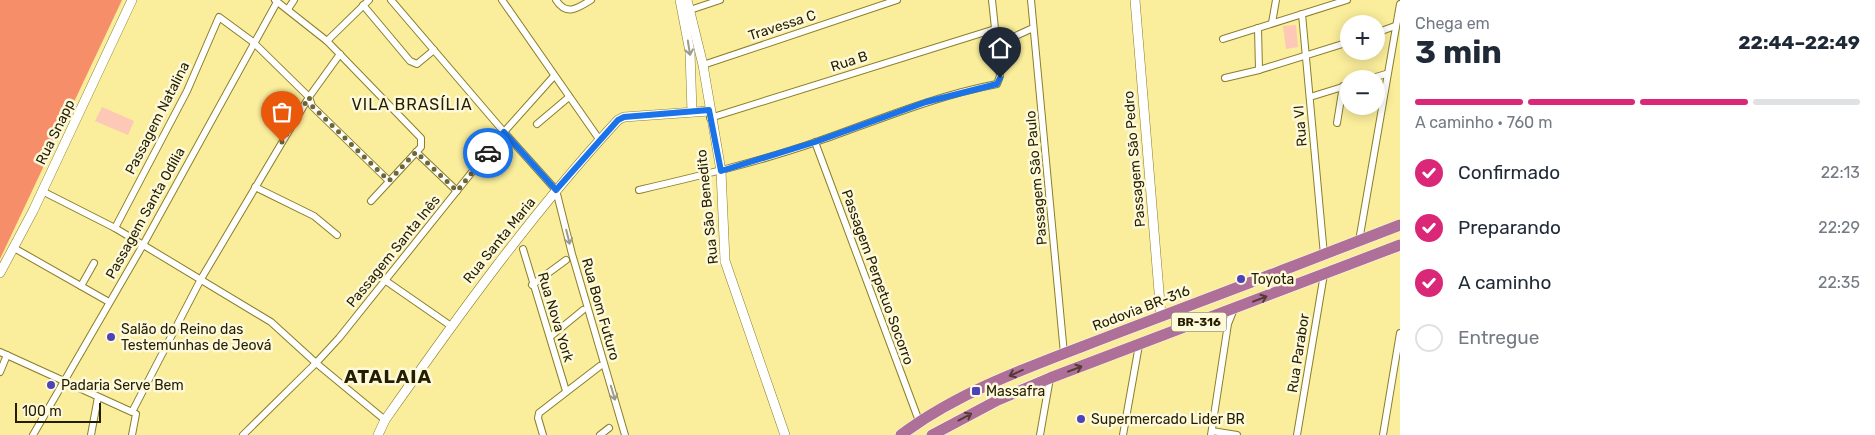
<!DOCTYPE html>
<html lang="pt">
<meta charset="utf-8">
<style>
body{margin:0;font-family:Rubik,sans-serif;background:#f2f2f3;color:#1f2937;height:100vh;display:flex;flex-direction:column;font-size:19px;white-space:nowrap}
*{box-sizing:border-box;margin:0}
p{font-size:16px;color:#747a83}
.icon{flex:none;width:28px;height:28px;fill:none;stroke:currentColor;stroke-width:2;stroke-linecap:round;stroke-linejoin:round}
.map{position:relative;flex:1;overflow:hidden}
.drawer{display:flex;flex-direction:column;background:#fff;width:475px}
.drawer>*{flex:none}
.fabs{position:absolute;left:1340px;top:15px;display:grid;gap:10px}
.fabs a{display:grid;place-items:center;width:45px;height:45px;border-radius:50%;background:#fff;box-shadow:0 2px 12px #0003;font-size:25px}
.scale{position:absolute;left:15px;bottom:12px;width:86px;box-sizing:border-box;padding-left:5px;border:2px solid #231e00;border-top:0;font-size:14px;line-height:18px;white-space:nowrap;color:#231e00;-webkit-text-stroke:4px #fef9da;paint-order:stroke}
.pin{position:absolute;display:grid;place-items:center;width:42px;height:42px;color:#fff;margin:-51px -21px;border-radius:50% 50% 50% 0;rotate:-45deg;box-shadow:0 0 5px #0007}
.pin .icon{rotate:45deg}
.courier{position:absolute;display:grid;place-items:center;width:50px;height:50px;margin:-25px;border:4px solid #1a73e8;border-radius:50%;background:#fff;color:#222;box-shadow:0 1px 6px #0007}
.headline em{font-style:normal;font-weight:700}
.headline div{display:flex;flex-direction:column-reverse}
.headline{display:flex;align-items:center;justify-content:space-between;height:85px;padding:0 15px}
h1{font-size:32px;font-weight:700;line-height:38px}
.bar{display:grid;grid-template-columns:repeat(4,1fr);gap:8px 5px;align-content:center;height:60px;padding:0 15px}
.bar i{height:6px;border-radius:4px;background:#e0e1e3}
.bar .current{background:#db2777}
.bar p{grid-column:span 4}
ol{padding:0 15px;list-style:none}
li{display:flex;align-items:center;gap:15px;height:55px}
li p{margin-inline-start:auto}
li .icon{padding:5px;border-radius:50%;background:#db2777;color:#fff;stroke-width:4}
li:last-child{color:#747a83}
li i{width:28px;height:28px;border:2px solid #e0e1e3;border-radius:50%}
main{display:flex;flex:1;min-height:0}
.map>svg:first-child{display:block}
</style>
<main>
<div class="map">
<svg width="1400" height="435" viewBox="0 0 1400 435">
<rect width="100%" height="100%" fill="#faed9b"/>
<g fill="#fdc8b5">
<polygon points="1296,25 1298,47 1286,49 1283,26"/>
<polygon points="102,107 134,121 128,135 95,121"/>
</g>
<polygon fill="#f58e69" points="0,0 122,0 0,259"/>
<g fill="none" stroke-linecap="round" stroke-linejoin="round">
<defs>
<g id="street">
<polyline points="275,0 327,41 421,138 421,147 371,201"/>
<polyline points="391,0 504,132 556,190 572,254 625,435"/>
<polyline points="502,0 599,139"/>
<path d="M556,0c10,16 21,9 35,0"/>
<polyline points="1031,0 1064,354"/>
<polyline points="363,5 410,61 417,64 434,50"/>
<polyline points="288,9 294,0"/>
<polyline points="690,10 720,0"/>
<polyline points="1302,14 1324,255"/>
<polyline points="1272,23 1276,0"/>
<polyline points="1258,28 1259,70"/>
<polyline points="1376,33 1395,26"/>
<polyline points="1223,39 1347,0"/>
<polyline points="327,41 369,0"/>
<polyline points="998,44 1033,28"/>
<polyline points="703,65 897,0"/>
<polyline points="1225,78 1259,70 1349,42"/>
<polyline points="1369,79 1386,74"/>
<polyline points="1310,97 1349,85"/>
<polyline points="710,118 995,29"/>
<polyline points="1337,123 1343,86"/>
<polyline points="537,124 569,97"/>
<polyline points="815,142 919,421"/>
<polyline points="416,152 457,191"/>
<polyline points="255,187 314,216 337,235"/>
<path d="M639,190c60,-14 119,-28 177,-48 60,-21 118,-46 181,-58l3,-8 -8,-76"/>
<polyline points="42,191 115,228 271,322 316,363 385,420"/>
<polyline points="115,228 187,91 219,17 253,42 309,97 312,106 389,181"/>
<polyline points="1359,241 1400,4"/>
<polyline points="14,248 109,302"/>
<polyline points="523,249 566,391"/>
<polyline points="386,281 451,326"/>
<polyline points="532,285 566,260"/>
<polyline points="81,286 94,263"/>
<polyline points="550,337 583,310"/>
<polyline points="0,352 132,412 201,279 309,97 340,54"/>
<polyline points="0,372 7,355"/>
<polyline points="1212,431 1237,435"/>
<polyline points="33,435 143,245 277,2"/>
<polyline points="91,435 98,397"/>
<polyline points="132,435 136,414"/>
<polyline points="243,435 316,363 339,338 504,132 554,76"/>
<polyline points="543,435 538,418 539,413 600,366"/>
<polyline points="600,435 609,428"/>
<polyline points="1040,435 1050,378"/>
<polyline points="1123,435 1139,345"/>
<polyline points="1211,435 1228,324 1234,309"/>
<polyline points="1297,435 1324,274"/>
<polyline points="1383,435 1400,333"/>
</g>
<g id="secondary">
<polyline points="680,0 690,52 692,112"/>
<polyline points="687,0 703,65 721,171 725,261 785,435"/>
<polyline points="1135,0 1161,316"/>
<polyline points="0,273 33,211 132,0"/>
<path d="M378,435l7,-15c73,-104 147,-207 233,-300l6,-3 85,-6"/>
</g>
<g id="highway">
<path d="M901,435c64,-48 145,-74 219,-103 93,-35 187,-71 280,-107"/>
<polyline points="932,435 998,400 1050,378 1400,245"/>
</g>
</defs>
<use href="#street" stroke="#8a7e2b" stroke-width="8"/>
<use href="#secondary" stroke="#8a7e2b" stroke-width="10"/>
<use href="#highway" stroke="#fff" stroke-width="12"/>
<use href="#street" stroke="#fff" stroke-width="6"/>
<use href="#secondary" stroke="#fff" stroke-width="9"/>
<use href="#highway" stroke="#ae7099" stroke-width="11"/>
</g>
<defs><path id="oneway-shaft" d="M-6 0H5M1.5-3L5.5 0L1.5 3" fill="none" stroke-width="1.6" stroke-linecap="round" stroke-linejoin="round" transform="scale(1.25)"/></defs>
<g stroke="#9c9a8c">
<use href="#oneway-shaft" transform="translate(689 48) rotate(81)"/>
<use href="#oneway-shaft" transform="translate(568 237) rotate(76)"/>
<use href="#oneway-shaft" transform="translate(613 393) rotate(73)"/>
</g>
<g stroke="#543b36">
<use href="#oneway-shaft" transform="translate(1260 299) rotate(-21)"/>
<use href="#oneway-shaft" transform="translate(1075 369) rotate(-21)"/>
<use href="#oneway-shaft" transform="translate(1016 373) rotate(156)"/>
<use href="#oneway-shaft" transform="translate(965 417) rotate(-28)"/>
</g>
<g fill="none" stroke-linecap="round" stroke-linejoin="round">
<polyline stroke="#6e6636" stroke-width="5" stroke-dasharray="0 9" points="282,142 309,97 312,106 389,181 416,152 457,191 488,153"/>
<polyline stroke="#1a73e8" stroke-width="6" points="488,153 504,132 556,190 618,120 624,117 709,110 721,171 815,142 926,102 997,84 1000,78"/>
</g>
<g fill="#4c42b9" stroke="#fef9da" stroke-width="2">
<circle cx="1241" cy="279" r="5"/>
<circle cx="111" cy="337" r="5"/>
<circle cx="51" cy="385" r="5"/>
<rect x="971" y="386" width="10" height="10" rx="2.5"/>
<circle cx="1081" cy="419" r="5"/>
</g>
<g text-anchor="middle" stroke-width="5" stroke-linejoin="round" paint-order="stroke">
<rect fill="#fef9da" stroke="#656041" stroke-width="1" x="1171.5" y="312.5" width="55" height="19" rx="4"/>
<g font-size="12" font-weight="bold" fill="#231e00">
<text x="1199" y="326">BR-316</text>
</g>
<g font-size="14" fill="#231e00" stroke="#fef9da">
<text transform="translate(782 25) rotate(-18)" y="5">Travessa C</text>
<text transform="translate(849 61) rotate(-18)" y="5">Rua B</text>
<text transform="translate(157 118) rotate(-63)" y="5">Passagem Natalina</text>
<text transform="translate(1300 126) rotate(-95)" y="5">Rua VI</text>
<text transform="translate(55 132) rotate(-64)" y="5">Rua Snapp</text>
<text transform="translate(1134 159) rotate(-95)" y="5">Passagem São Pedro</text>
<text transform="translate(1036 178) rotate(-95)" y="5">Passagem São Paulo</text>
<text transform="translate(707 207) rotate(-96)" y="5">Rua São Benedito</text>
<text transform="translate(145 213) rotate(-61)" y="5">Passagem Santa Odília</text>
<text transform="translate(499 240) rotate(-51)" y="5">Rua Santa Maria</text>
<text transform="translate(393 251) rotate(-51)" y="5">Passagem Santa Inês</text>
<text transform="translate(878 277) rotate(70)" y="5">Passagem Perpetuo Socorro</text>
<text transform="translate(1141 308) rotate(-21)" y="5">Rodovia BR-316</text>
<text transform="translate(601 309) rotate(74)" y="5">Rua Bom Futuro</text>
<text transform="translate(556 317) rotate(73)" y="5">Rua Nova York</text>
<text transform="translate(1298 353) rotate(-81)" y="5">Rua Parabor</text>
</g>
<g font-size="14" fill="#231e00" stroke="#fef9da" text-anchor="start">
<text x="1251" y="284">Toyota</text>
<text x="121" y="334">Salão do Reino das<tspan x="121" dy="16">Testemunhas de Jeová</tspan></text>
<text x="61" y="390">Padaria Serve Bem</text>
<text x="986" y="396">Massafra</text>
<text x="1091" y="424">Supermercado Lider BR</text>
</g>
<g font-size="16" letter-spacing="1" fill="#231e00" stroke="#fef9da">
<text x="412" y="110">VILA BRASÍLIA</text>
</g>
<g font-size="19" font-weight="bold" letter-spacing="1" fill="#231e00" stroke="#fef9da">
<text x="388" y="383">ATALAIA</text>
</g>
</g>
</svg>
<div class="fabs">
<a>+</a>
<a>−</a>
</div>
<div class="scale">100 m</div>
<div class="pin" style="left:282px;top:142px;background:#ea580c"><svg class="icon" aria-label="bag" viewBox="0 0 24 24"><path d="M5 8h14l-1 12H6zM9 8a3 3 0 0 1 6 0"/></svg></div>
<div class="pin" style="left:1000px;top:78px;background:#1f2937"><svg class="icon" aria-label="home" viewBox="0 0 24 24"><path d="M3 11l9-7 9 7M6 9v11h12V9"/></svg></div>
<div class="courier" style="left:488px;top:153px"><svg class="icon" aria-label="car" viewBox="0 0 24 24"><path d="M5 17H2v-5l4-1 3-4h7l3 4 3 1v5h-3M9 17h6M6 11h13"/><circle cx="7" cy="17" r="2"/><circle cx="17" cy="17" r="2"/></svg></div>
</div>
<section class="drawer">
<div class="headline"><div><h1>3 min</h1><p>Chega em</p></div><em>22:44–22:49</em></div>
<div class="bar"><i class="current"></i><i class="current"></i><i class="current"></i><i></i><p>A caminho · 760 m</p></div>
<ol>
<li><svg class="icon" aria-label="check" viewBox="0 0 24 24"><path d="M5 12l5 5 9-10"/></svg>Confirmado<p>22:13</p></li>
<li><svg class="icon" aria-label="check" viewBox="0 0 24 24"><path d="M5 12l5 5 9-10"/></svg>Preparando<p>22:29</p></li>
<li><svg class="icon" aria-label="check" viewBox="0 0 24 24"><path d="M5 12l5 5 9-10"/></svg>A caminho<p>22:35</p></li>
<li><i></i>Entregue</li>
</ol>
</section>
</main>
